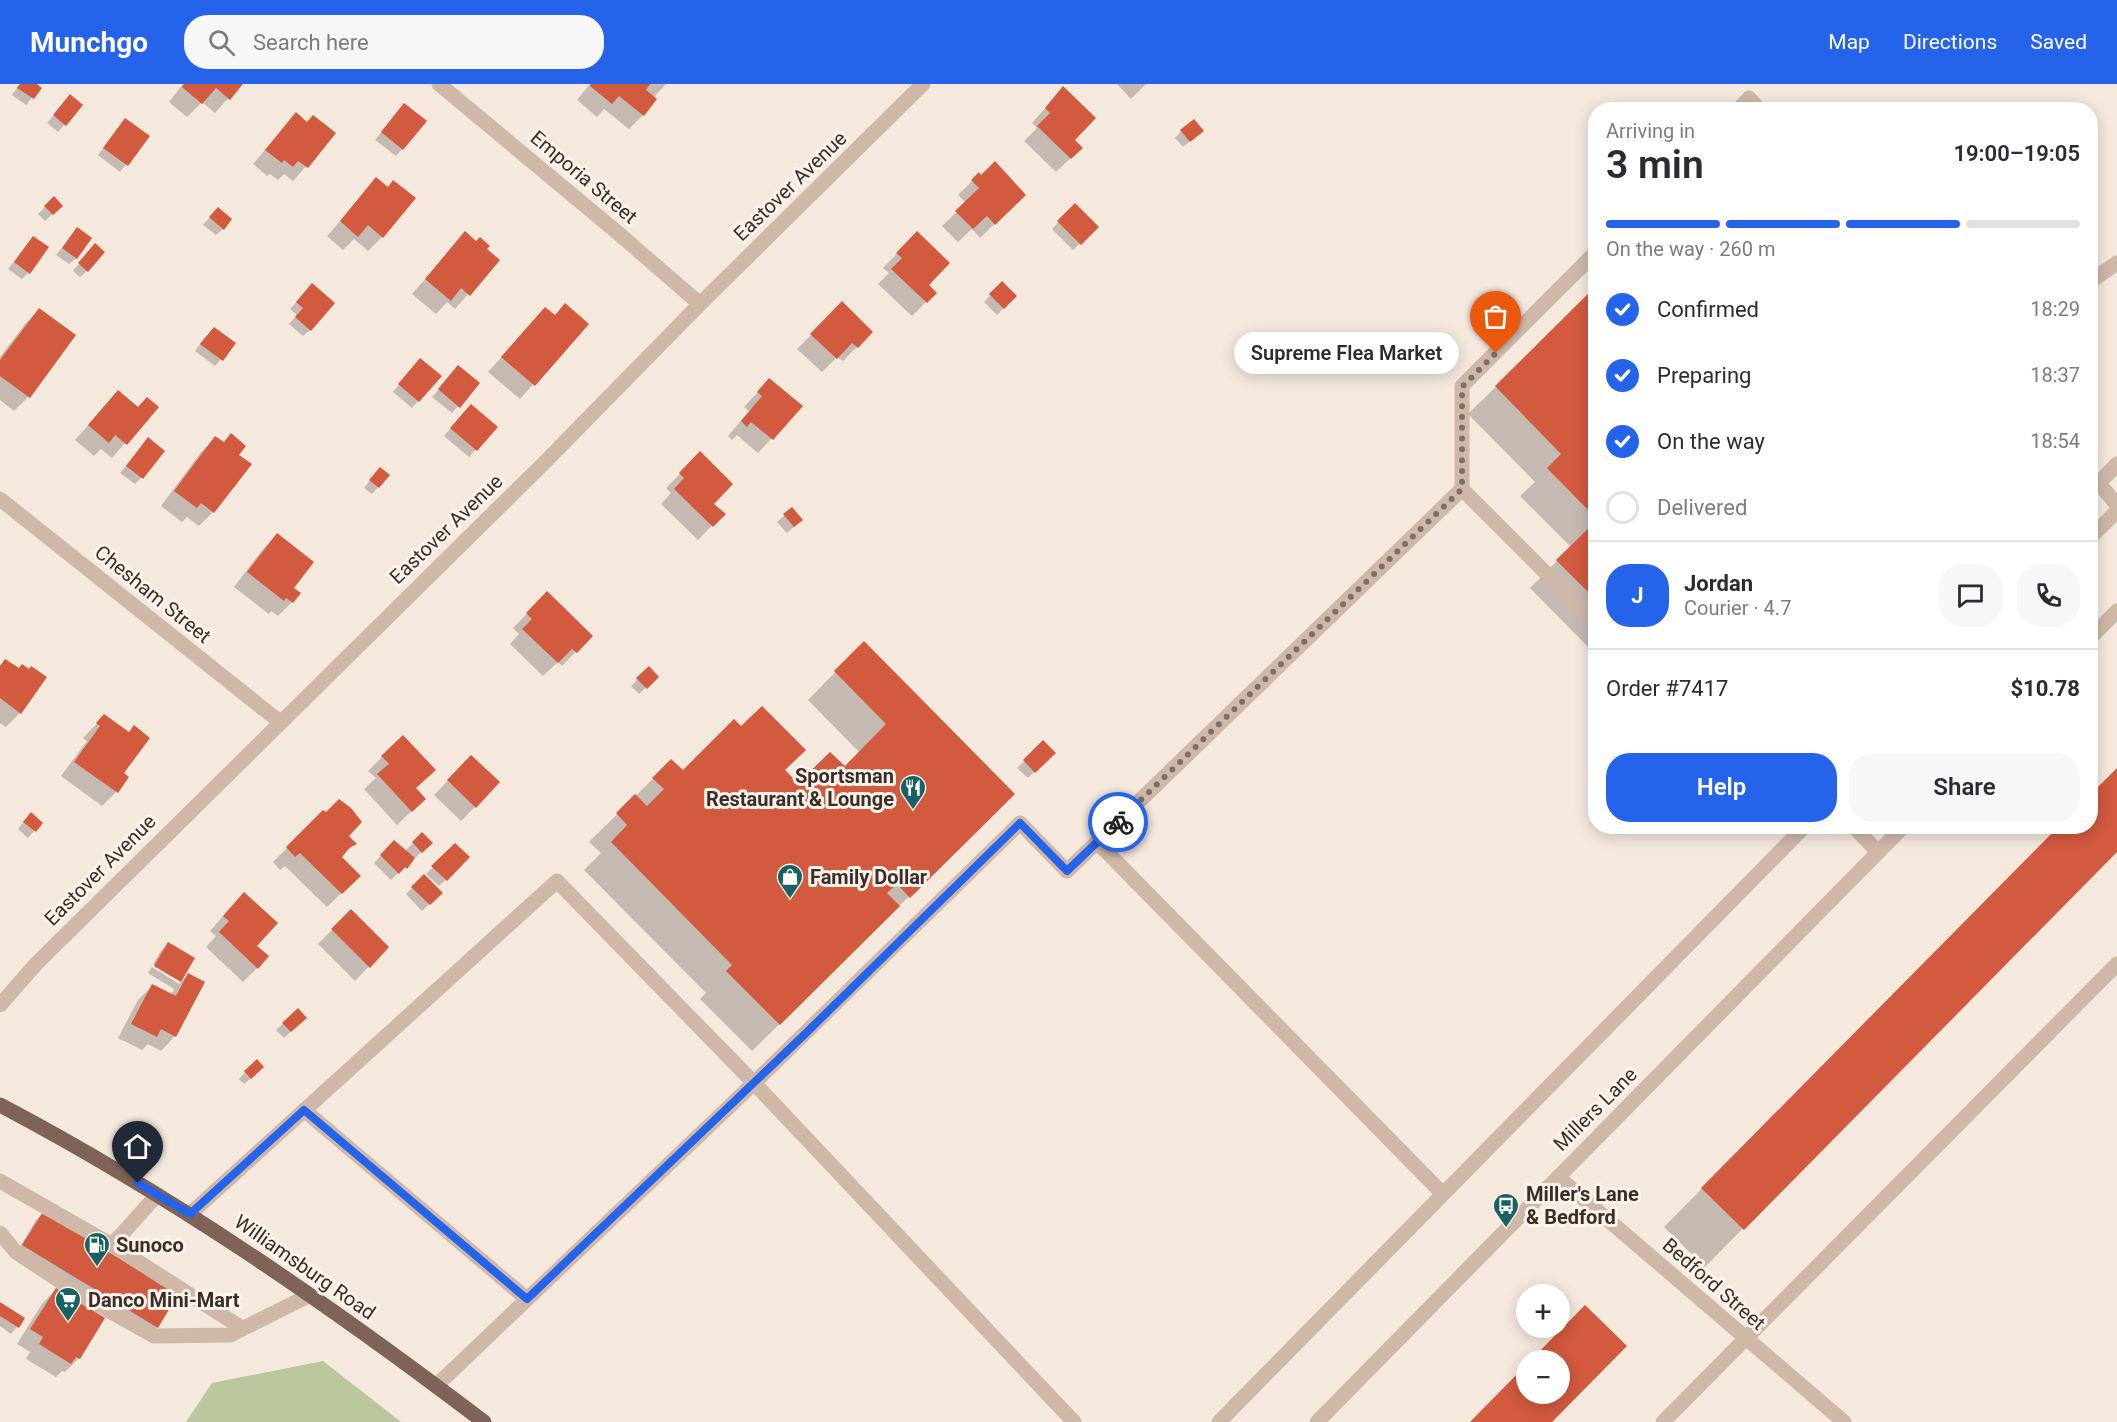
<!DOCTYPE html>
<meta charset="utf-8">
<style>
body{margin:0;font-family:Roboto,sans-serif;background:#f7f7f7;color:#2b2b33;height:100vh;display:flex;flex-direction:column;font-size:22px;white-space:nowrap}
*{box-sizing:border-box;margin:0}
p{font-size:20px;color:#7c7c81}
.icon{flex:none;width:33px;height:33px;fill:none;stroke:currentColor;stroke-width:2;stroke-linecap:round;stroke-linejoin:round}
.map{position:relative;flex:1;overflow:hidden}
.panel{position:absolute;left:1588px;top:18px;width:510px;height:732px;display:flex;flex-direction:column;background:#fff;border-radius:24px;box-shadow:0 3px 15px #0003}
.panel>*{flex:none}
.tools{position:absolute;left:1516px;top:1200px;display:grid;gap:12px}
.tools a{display:grid;place-items:center;width:54px;height:54px;border-radius:50%;background:#fff;box-shadow:0 3px 15px #0003;font-size:30px}
.pin{position:absolute;display:grid;place-items:center;width:51px;height:51px;color:#fff;margin:-62px -26px;border-radius:50% 50% 50% 0;rotate:-45deg;box-shadow:0 0 6px #0007}
.pin .icon{rotate:45deg}
.courier{position:absolute;display:grid;place-items:center;width:60px;height:60px;margin:-30px;border:4px solid #2563eb;border-radius:50%;background:#fff;color:#222;box-shadow:0 2px 8px #0007}
.bubble{position:absolute;height:42px;border-radius:21px;background:#fff;box-shadow:0 3px 15px #0003;font-size:20px;font-weight:600;line-height:42px;text-align:center}
.head em{font-style:normal;font-weight:600}
.head div{display:flex;flex-direction:column-reverse}
.head{display:flex;align-items:center;justify-content:space-between;height:102px;padding:0 18px}
h1{font-size:39px;font-weight:600;line-height:45px}
.bar{display:grid;grid-template-columns:repeat(4,1fr);gap:9px 6px;align-content:center;height:72px;padding:0 18px}
.bar i{height:8px;border-radius:4px;background:#e1e1e2}
.bar .selected{background:#2563eb}
.bar p{grid-column:span 4}
.line{display:flex;align-items:center;gap:15px;padding:0 18px;border-top:2px solid #e1e1e2}
.line div{flex:1}
.round{display:grid;place-items:center;flex:none;width:63px;height:63px;border-radius:24px;background:#f7f7f7}
ol{padding:0 18px;list-style:none}
li{display:flex;align-items:center;gap:18px;height:66px}
li p{margin-inline-start:auto}
li .icon{padding:6px;border-radius:50%;background:#2563eb;color:#fff;stroke-width:4}
li:last-child{color:#7c7c81}
li i{width:33px;height:33px;border:3px solid #e1e1e2;border-radius:50%}
.button{display:flex;gap:12px;margin-top:auto;padding:12px 18px}
.button a{flex:1;height:69px;border-radius:24px;background:#2563eb;color:#fff;font-size:24px;font-weight:600;line-height:69px;text-align:center}
.button a+a{background:#f7f7f7;color:#2b2b33}
header{display:flex;align-items:center;gap:36px;box-sizing:border-box;height:84px;padding:0 30px;background:#2563eb;color:#fff}
header strong{font-size:28px}
nav{display:flex;gap:33px;margin-inline-start:auto;font-size:21px}
.search{width:420px;height:54px;background:#f7f7f7;display:flex;align-items:center;gap:15px;box-sizing:border-box;padding:0 21px;border-radius:24px;color:#7c7c81;font-size:22px}
.map>svg:first-child{display:block}
</style>
<header>
<strong>Munchgo</strong>
<div class="search"><svg class="icon" aria-label="search" viewBox="0 0 24 24"><circle cx="10" cy="10" r="6"/><path d="M15 15l6 6"/></svg>Search here</div>
<nav><a>Map</a><a>Directions</a><a>Saved</a></nav>
</header>
<div class="map">
<svg width="2117" height="1338" viewBox="0 0 2117 1338">
<rect width="100%" height="100%" fill="#f5e9de"/>
<polygon fill="#bac69c" points="323,1277 401,1338 186,1338 212,1299"/>
<g fill="#0003">
<polygon points="20,0 34,0 40,4 26,21 12,11"/>
<polygon points="183,0 241,0 215,29 202,18 187,33 169,18"/>
<polygon points="590,0 666,0 653,14 655,15 643,31 629,45 604,25 597,33 577,16"/>
<polygon points="1117,0 1146,0 1131,15"/>
<polygon points="1063,4 1073,56 1081,64 1056,88 1024,57 1037,44 1032,39"/>
<polygon points="64,19 81,21 58,48 47,39"/>
<polygon points="397,28 402,65 396,72 375,56"/>
<polygon points="296,30 307,39 334,50 293,97 284,90 278,96 270,90 267,92 253,80"/>
<polygon points="125,36 148,52 120,88 98,71"/>
<polygon points="1181,47 1195,53 1183,63 1175,54"/>
<polygon points="979,90 1024,111 980,154 972,145 958,158 942,142 966,119 958,111"/>
<polygon points="377,95 382,153 368,167 354,155 343,166 327,152"/>
<polygon points="54,114 61,122 45,137 38,130"/>
<polygon points="1075,121 1097,143 1073,166 1052,145"/>
<polygon points="211,132 223,145 216,151 203,141"/>
<polygon points="77,145 76,174 69,180 56,171"/>
<polygon points="465,149 498,176 455,225 447,218 436,230 412,210"/>
<polygon points="917,149 927,201 935,209 912,232 878,200 889,189 883,184"/>
<polygon points="33,154 28,189 22,195 8,185"/>
<polygon points="89,168 87,187 80,193 73,187"/>
<polygon points="1002,199 1015,212 997,231 984,218"/>
<polygon points="1596,204 1596,571 1530,504 1571,463 1520,412 1535,398 1468,330"/>
<polygon points="306,208 310,246 303,252 289,240 297,231 290,225"/>
<polygon points="842,220 871,248 843,277 837,273 822,288 797,265"/>
<polygon points="545,225 554,233 587,240 520,315 488,288"/>
<polygon points="39,226 73,251 28,313 14,327 0,316 0,273 25,240"/>
<polygon points="207,251 234,260 215,282 195,267"/>
<polygon points="414,282 418,317 412,324 393,308"/>
<polygon points="452,290 478,300 452,329 432,313"/>
<polygon points="769,296 801,322 758,369 737,351 732,356 728,352 749,327 744,323"/>
<polygon points="118,308 137,325 156,323 112,374 101,365 94,372 75,356"/>
<polygon points="464,329 496,343 469,373 444,352"/>
<polygon points="215,354 237,371 213,428 199,442 187,433 182,438 161,422 201,368"/>
<polygon points="148,355 141,394 135,400 120,389"/>
<polygon points="700,370 712,420 723,430 698,456 661,420 671,409 666,404"/>
<polygon points="374,391 378,403 372,410 364,404"/>
<polygon points="792,425 795,442 787,449 777,438"/>
<polygon points="277,451 292,504 292,518 278,532 271,527 269,530 234,503 263,465"/>
<polygon points="547,509 591,552 562,582 558,578 543,592 510,560 519,550 513,544"/>
<polygon points="864,559 1013,710 752,967 700,915 706,909 584,786 601,769 589,758 671,677 683,688 783,687 798,701 845,684 860,669 808,616"/>
<polygon points="5,577 18,586 20,629 6,643 0,639 0,582"/>
<polygon points="649,584 657,593 639,610 631,602"/>
<polygon points="104,632 122,689 127,693 116,708 102,722 61,692 87,657 83,654"/>
<polygon points="1043,658 1053,669 1028,694 1017,684"/>
<polygon points="382,673 424,715 397,741 364,705 376,694 368,687"/>
<polygon points="2117,686 2117,766 1705,1183 1664,1143 2061,742 2091,742 2091,712"/>
<polygon points="457,687 475,723 461,737 434,711"/>
<polygon points="323,728 354,760 341,774 359,792 327,823 285,782 280,786 273,778"/>
<polygon points="24,737 41,739 28,754 18,745"/>
<polygon points="422,750 431,759 391,796 374,779 394,758 405,767"/>
<polygon points="455,761 468,773 439,802 426,790"/>
<polygon points="424,792 441,809 422,827 406,810"/>
<polygon points="230,824 255,862 257,884 243,898 206,863 216,852 210,847"/>
<polygon points="351,827 387,863 355,897 318,860"/>
<polygon points="168,860 180,896 153,880 161,867"/>
<polygon points="152,883 179,900 188,891 203,898 175,952 161,967 148,960 142,966 118,954 138,916 152,902 171,911 174,905 148,889"/>
<polygon points="298,926 305,934 284,954 276,946"/>
<polygon points="245,988 256,990 244,1000 239,995"/>
<polygon points="43,1129 176,1211 157,1243 150,1250 17,1168 36,1136"/>
<polygon points="56,1205 79,1274 65,1288 62,1287 56,1293 26,1275 30,1268 17,1260 42,1220"/>
<polygon points="0,1220 17,1243 11,1250 0,1242"/>
<polygon points="1585,1223 1625,1262 1550,1338 1471,1338 1527,1282 1527,1310 1560,1310 1560,1276 1532,1276"/>
</g>
<g fill="#d25a3f">
<polygon points="20,0 37,0 42,4 34,15 17,4"/>
<polygon points="184,0 243,0 230,16 216,4 202,20 182,3"/>
<polygon points="591,0 650,0 646,6 657,15 644,32 619,12 612,20 590,2"/>
<polygon points="1063,2 1096,34 1075,56 1083,64 1071,75 1037,42 1050,29 1045,24"/>
<polygon points="70,10 83,21 66,42 53,31"/>
<polygon points="404,19 427,37 403,66 381,48"/>
<polygon points="296,28 307,38 313,31 336,49 308,84 298,77 293,83 284,76 282,79 265,66"/>
<polygon points="125,34 150,52 128,82 103,64"/>
<polygon points="1194,35 1204,47 1190,58 1180,46"/>
<polygon points="995,77 1026,111 995,141 987,132 973,145 955,127 979,104 971,96 979,88 981,91"/>
<polygon points="376,93 388,103 393,96 416,114 383,154 368,141 358,153 340,137"/>
<polygon points="54,112 63,122 53,131 44,122"/>
<polygon points="1075,119 1099,143 1081,161 1057,137"/>
<polygon points="218,123 232,135 224,146 209,133"/>
<polygon points="77,143 92,154 77,175 62,164"/>
<polygon points="465,147 476,157 480,153 490,162 487,165 500,176 470,212 461,204 451,217 425,195"/>
<polygon points="917,147 950,179 929,201 937,209 927,219 891,185 902,174 896,169"/>
<polygon points="33,152 49,163 30,190 14,178"/>
<polygon points="95,159 105,168 88,188 78,179"/>
<polygon points="1002,197 1017,212 1004,225 989,210"/>
<polygon points="312,199 335,219 311,247 295,233 303,224 296,218"/>
<polygon points="1596,202 1596,434 1547,384 1561,370 1495,302"/>
<polygon points="842,217 873,248 858,264 852,259 837,275 810,250"/>
<polygon points="565,219 589,240 535,302 501,273 545,223 555,231"/>
<polygon points="39,224 76,251 30,314 0,292 0,276"/>
<polygon points="214,243 236,259 223,277 200,260"/>
<polygon points="420,274 442,292 419,318 398,300"/>
<polygon points="458,281 480,299 460,324 438,305"/>
<polygon points="769,294 803,322 773,356 751,338 747,343 741,337 762,312 757,308"/>
<polygon points="118,306 138,323 147,313 159,323 127,361 115,351 109,359 88,341"/>
<polygon points="471,320 498,343 477,367 450,344"/>
<polygon points="231,349 246,362 239,371 252,380 214,429 201,419 197,424 174,407 215,352 224,358"/>
<polygon points="148,353 165,367 143,395 126,382"/>
<polygon points="700,367 733,400 714,420 726,430 713,443 674,405 684,394 679,389"/>
<polygon points="380,383 390,391 379,404 369,396"/>
<polygon points="792,423 803,436 794,443 783,430"/>
<polygon points="1596,437 1596,516 1556,476"/>
<polygon points="277,449 314,478 294,504 301,509 293,519 286,514 284,517 247,488"/>
<polygon points="547,507 593,552 577,569 572,565 558,579 522,545 532,535 526,529"/>
<polygon points="864,557 1015,710 910,814 897,800 887,809 900,822 780,941 726,887 732,881 611,758 627,741 616,729 635,710 647,722 664,705 652,694 671,675 683,686 734,635 741,642 762,622 806,666 785,686 798,699 830,668 845,682 886,640 834,587"/>
<polygon points="5,575 19,584 22,580 29,585 31,582 47,593 21,630 0,614 0,582"/>
<polygon points="649,582 659,593 647,605 636,594"/>
<polygon points="104,630 129,648 134,641 150,654 124,689 129,693 118,709 74,678 100,642 96,639"/>
<polygon points="403,651 436,686 416,704 426,715 412,728 377,690 389,680 381,672"/>
<polygon points="1043,656 1056,669 1035,689 1023,676"/>
<polygon points="471,671 500,698 476,724 447,696"/>
<polygon points="2117,684 2117,768 1744,1146 1701,1104 2059,742 2091,742 2091,710"/>
<polygon points="339,715 351,724 362,738 349,752 357,760 349,764 342,773 361,792 342,810 300,769 295,773 286,763 323,726 326,728"/>
<polygon points="31,728 43,739 36,748 23,738"/>
<polygon points="422,748 433,759 422,769 412,758"/>
<polygon points="394,756 415,774 407,785 405,783 399,790 380,771"/>
<polygon points="455,759 470,773 447,797 431,782"/>
<polygon points="424,790 443,809 430,821 411,803"/>
<polygon points="244,808 278,839 257,862 269,872 258,885 219,848 229,837 223,832"/>
<polygon points="351,825 389,863 370,884 331,845"/>
<polygon points="168,858 195,874 181,898 154,882"/>
<polygon points="188,889 205,898 176,953 161,945 157,953 131,940 152,900 176,912"/>
<polygon points="298,924 307,934 291,948 282,939"/>
<polygon points="257,975 264,983 251,995 244,987"/>
<polygon points="43,1128 178,1210 158,1244 22,1161"/>
<polygon points="56,1204 105,1234 80,1275 76,1273 71,1280 39,1260 43,1253 30,1245"/>
<polygon points="0,1218 25,1234 19,1244 0,1232"/>
<polygon points="1585,1221 1627,1262 1552,1338 1470,1338 1527,1280 1527,1310 1560,1310 1560,1276 1531,1276"/>
</g>
<g fill="none" stroke-linecap="round" stroke-linejoin="round">
<g stroke="#cfb8a8" stroke-width="15">
<polyline points="1738,26 1749,14 1760,26"/>
<polyline points="2091,197 2117,179"/>
<polyline points="2117,380 2099,399 2117,421"/>
<polyline points="1462,405 1462,302 1596,168"/>
<polyline points="2091,453 2117,427"/>
<polyline points="1853,742 1878,768"/>
<polyline points="1097,758 1443,1110"/>
<polyline points="304,1026 527,1215"/>
<polyline points="0,1097 112,1161 242,1244"/>
<polyline points="190,1130 557,797 754,999 1074,1338"/>
<polyline points="0,1149 16,1168 84,1213 154,1252 230,1251 310,1211"/>
<polyline points="112,1161 157,1111"/>
<polyline points="436,1302 754,999 1020,739 1067,787 1462,405 1596,539"/>
<polyline points="1219,1338 1805,742"/>
<polyline points="1663,1338 2117,880"/>
</g>
<g stroke="#cfb8a8" stroke-width="15">
<polyline points="439,0 618,149 700,220"/>
<polyline points="0,415 280,638"/>
<polyline points="0,921 36,880 545,378 700,220 923,0"/>
<polyline points="1558,1093 1844,1338"/>
</g>
<g stroke="#cfb8a8" stroke-width="15">
<polyline points="2091,553 2117,527"/>
<polyline points="1317,1338 1904,742"/>
</g>
<path stroke="#7f6358" stroke-width="15" d="M0,1021c171,90 330,200 484,317"/>
</g>
<g fill="none" stroke-linecap="round" stroke-linejoin="round">
<polyline stroke="#7c6f68" stroke-width="6" stroke-dasharray="0 10.8" points="1118,738 1462,405 1462,303 1496,269"/>
<polyline stroke="#2563eb" stroke-width="8" points="138,1099 190,1130 304,1026 527,1215 805,950 1020,739 1067,787 1118,738"/>
</g>
<defs>
<symbol id="restaurant-pin" viewBox="-11 -11 22 30"><path d="M0 17L-7.5 6A9.5 9.5 0 1 1 7.5 6Z" fill="#196162" stroke="#fcf3eb"/><path d="M-5-6h1v4h1v-4h1v4h1v-4h1v5L-1.5 .5V6h-2V.5L-5-1ZM5-6V6H3V1.5H1.5Q1.5-4 5-6Z" fill="#fff"/></symbol>
<symbol id="shop-pin" viewBox="-11 -11 22 30"><path d="M0 17L-7.5 6A9.5 9.5 0 1 1 7.5 6Z" fill="#196162" stroke="#fcf3eb"/><path d="M-5-2.5h2.3a2.7 3.5 0 0 1 5.4 0H5L5.5 6h-11ZM-1.5-2.5h3a1.5 2.3 0 0 0-3 0Z" fill="#fff"/></symbol>
<symbol id="bus-pin" viewBox="-11 -11 22 30"><path d="M0 17L-7.5 6A9.5 9.5 0 1 1 7.5 6Z" fill="#196162" stroke="#fcf3eb"/><path d="M-5-6H5V4H4V6H2V4H-2V6H-4V4H-5ZM-3.5-4V0h7V-4ZM-3.5 1.2v1.5H-2V1.2ZM2 1.2v1.5H3.5V1.2Z" fill="#fff"/></symbol>
<symbol id="fuel-pin" viewBox="-11 -11 22 30"><path d="M0 17L-7.5 6A9.5 9.5 0 1 1 7.5 6Z" fill="#196162" stroke="#fcf3eb"/><path d="M-5.5-6h7V0h2V4h1.3V-2.5L3-4.5l.8-.8L6-3V5H2.5V1h-1V6h-7ZM-4.2-4.7v3.2H.2V-4.7Z" fill="#fff"/></symbol>
<symbol id="supermarket-pin" viewBox="-11 -11 22 30"><path d="M0 17L-7.5 6A9.5 9.5 0 1 1 7.5 6Z" fill="#196162" stroke="#fcf3eb"/><path d="M-6-5.5h2.5l.6 2H6L4.5 2H-2.5L-4.4-4H-6ZM-1.5 3.2a1.3 1.3 0 1 0 .1 0ZM3 3.2a1.3 1.3 0 1 0 .1 0Z" fill="#fff"/></symbol>
</defs>
<g fill-rule="evenodd">
<use href="#restaurant-pin" x="898" y="689" width="30" height="40"/>
<use href="#shop-pin" x="775" y="778" width="30" height="40"/>
<use href="#bus-pin" x="1491" y="1107" width="30" height="40"/>
<use href="#fuel-pin" x="82" y="1146" width="30" height="40"/>
<use href="#supermarket-pin" x="53" y="1201" width="30" height="40"/>
</g>
<g text-anchor="middle" stroke-width="6" stroke-linejoin="round" paint-order="stroke">
<g font-size="20" fill="#3b2e29" stroke="#fcf3eb">
<text transform="translate(584 93) rotate(40)" y="7">Emporia Street</text>
<text transform="translate(790 102) rotate(-44)" y="7">Eastover Avenue</text>
<text transform="translate(446 445) rotate(-44)" y="7">Eastover Avenue</text>
<text transform="translate(153 510) rotate(39)" y="7">Chesham Street</text>
<text transform="translate(100 786) rotate(-45)" y="7">Eastover Avenue</text>
<text transform="translate(1595 1025) rotate(-45)" y="7">Millers Lane</text>
<text transform="translate(305 1183) rotate(35)" y="7">Williamsburg Road</text>
<text transform="translate(1714 1200) rotate(41)" y="7">Bedford Street</text>
</g>
<g font-size="20" font-weight="bold" fill="#3b2e29" stroke="#fcf3eb" text-anchor="start">
<text x="894" y="699" text-anchor="end">Sportsman<tspan x="894" dy="23">Restaurant &amp; Lounge</tspan></text>
<text x="810" y="800">Family Dollar</text>
<text x="1526" y="1117">Miller's Lane<tspan x="1526" dy="23">&amp; Bedford</tspan></text>
<text x="116" y="1168">Sunoco</text>
<text x="88" y="1223">Danco Mini-Mart</text>
</g>
</g>
</svg>
<div class="tools">
<a>+</a>
<a>−</a>
</div>
<div class="pin" style="left:1496px;top:269px;background:#ea580c"><svg class="icon" aria-label="bag" viewBox="0 0 24 24"><path d="M5 8h14l-1 12H6zM9 8a3 3 0 0 1 6 0"/></svg></div>
<div class="pin" style="left:138px;top:1099px;background:#1f2937"><svg class="icon" aria-label="home" viewBox="0 0 24 24"><path d="M3 11l9-7 9 7M6 9v11h12V9"/></svg></div>
<div class="courier" style="left:1118px;top:738px"><svg class="icon" aria-label="bike" viewBox="0 0 24 24"><circle cx="6" cy="16" r="4"/><circle cx="18" cy="16" r="4"/><path d="M6 16l4-8h5l3 8M10 8l3 8H6M13 5h3"/></svg></div>
<div class="bubble" style="left:1234px;top:248px;width:225px">Supreme Flea Market</div>
<section class="panel">
<div class="head"><div><h1>3 min</h1><p>Arriving in</p></div><em>19:00–19:05</em></div>
<div class="bar"><i class="selected"></i><i class="selected"></i><i class="selected"></i><i></i><p>On the way · 260 m</p></div>
<ol>
<li><svg class="icon" aria-label="check" viewBox="0 0 24 24"><path d="M5 12l5 5 9-10"/></svg>Confirmed<p>18:29</p></li>
<li><svg class="icon" aria-label="check" viewBox="0 0 24 24"><path d="M5 12l5 5 9-10"/></svg>Preparing<p>18:37</p></li>
<li><svg class="icon" aria-label="check" viewBox="0 0 24 24"><path d="M5 12l5 5 9-10"/></svg>On the way<p>18:54</p></li>
<li><i></i>Delivered</li>
</ol>
<div class="line" style="height:108px"><b class="round" style="background:#2563eb;color:#fff">J</b><div><b>Jordan</b><p>Courier · 4.7</p></div><a class="round"><svg class="icon" aria-label="chat" viewBox="0 0 24 24"><path d="M4 5h16v11H9l-5 4z"/></svg></a><a class="round"><svg class="icon" aria-label="phone" viewBox="0 0 24 24"><path d="M5 4h4l2 5-3 2q2 4 5 5l2-3 5 2v4C11 20 4 13 5 4z"/></svg></a></div>
<div class="line" style="height:78px"><div>Order #7417</div><b>$10.78</b></div>
<div class="button"><a>Help</a><a>Share</a></div>
</section>
</div>
